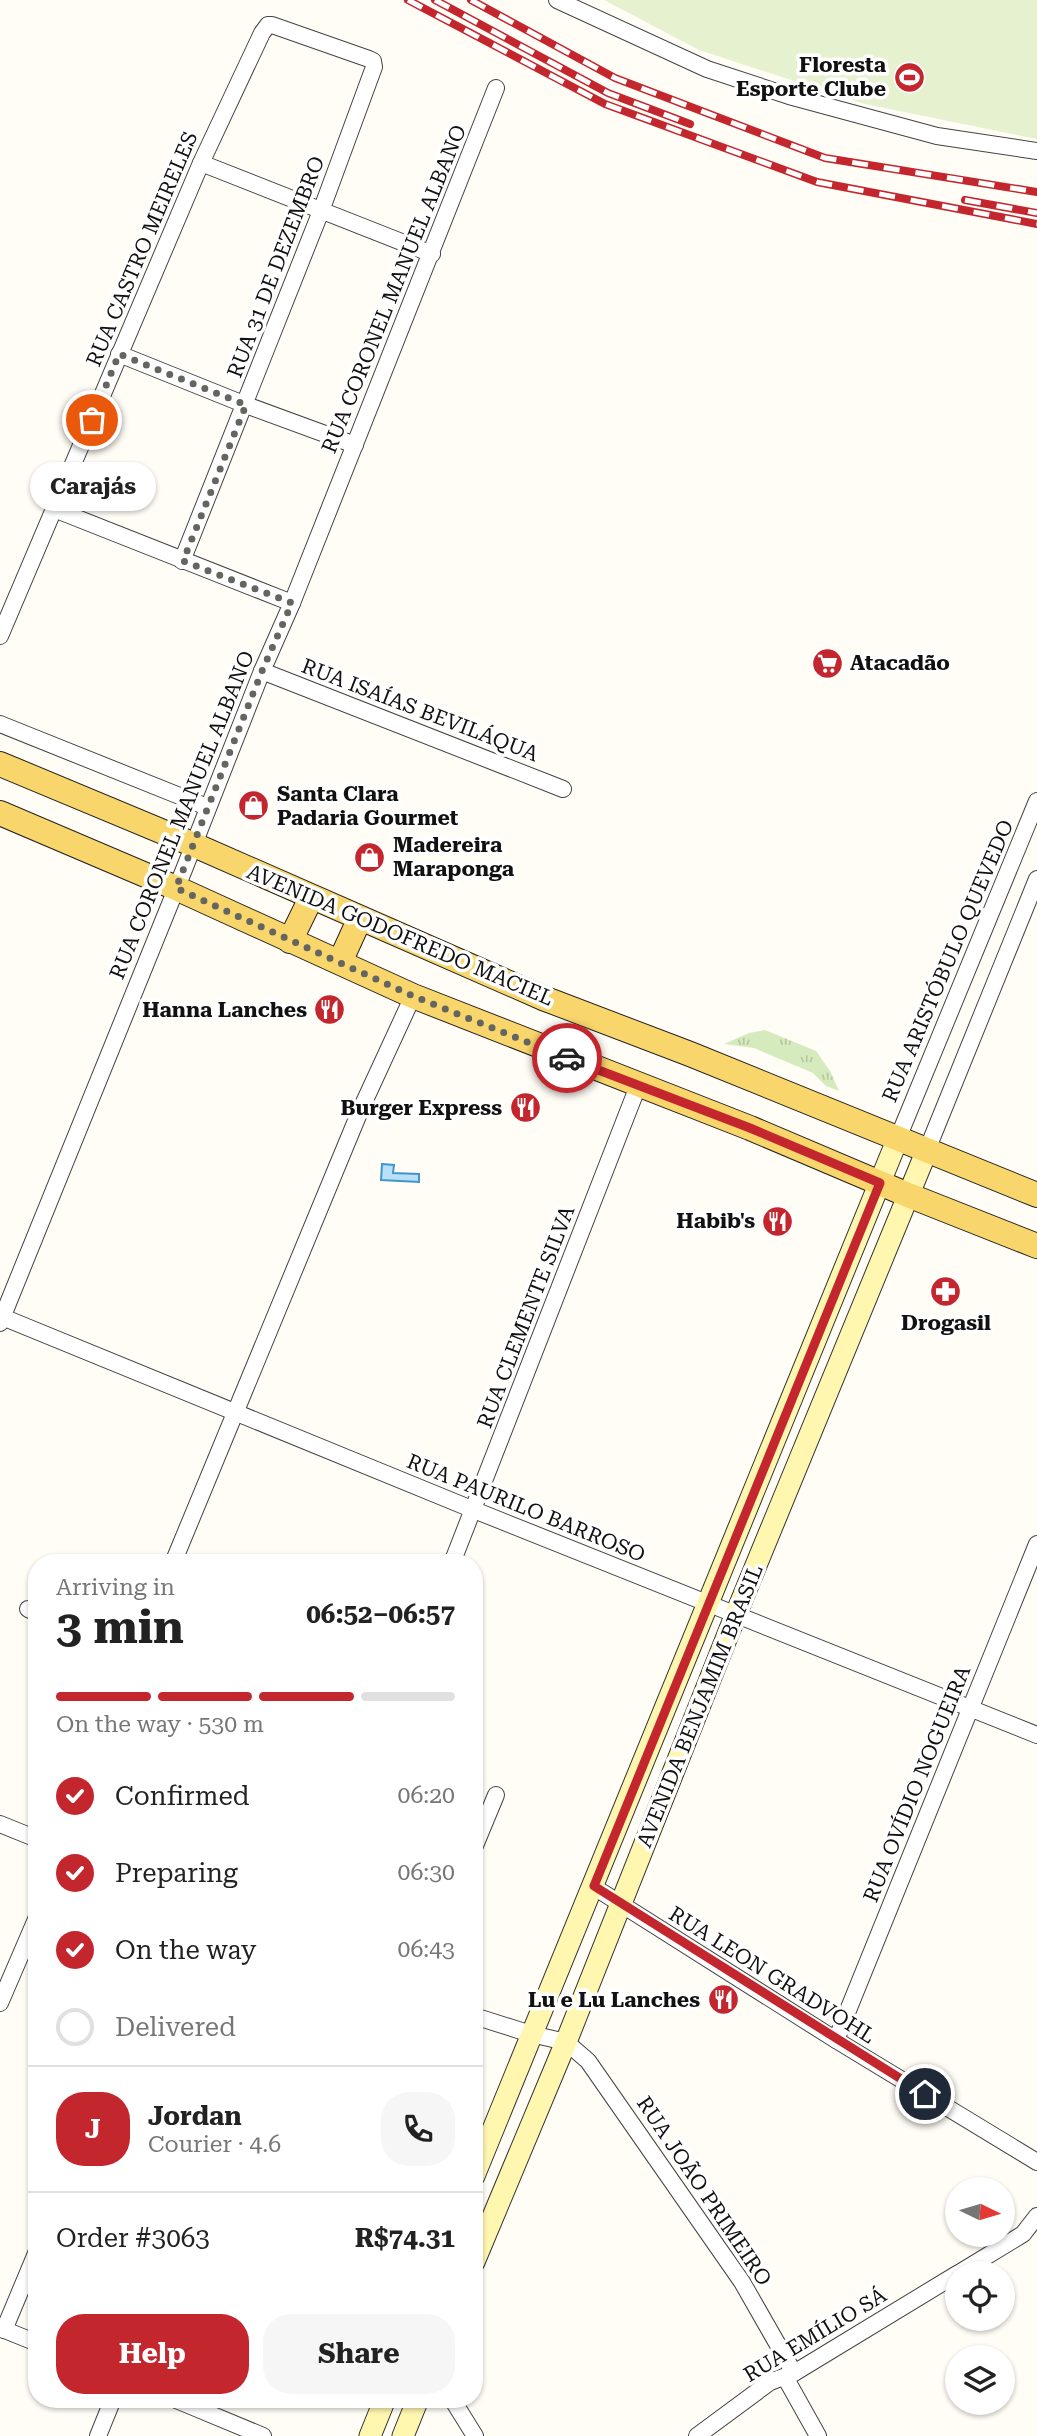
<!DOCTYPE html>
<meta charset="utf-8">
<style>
body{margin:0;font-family:"Roboto Serif",serif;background:#f6f6f6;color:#222;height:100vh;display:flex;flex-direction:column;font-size:26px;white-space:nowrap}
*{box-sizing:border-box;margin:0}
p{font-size:23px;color:#767676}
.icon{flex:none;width:38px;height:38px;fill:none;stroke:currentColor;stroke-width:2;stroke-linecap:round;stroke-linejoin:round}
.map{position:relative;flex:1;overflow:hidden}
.panel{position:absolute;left:28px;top:1554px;width:455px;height:854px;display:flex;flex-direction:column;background:#fff;border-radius:28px;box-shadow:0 2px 5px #0004}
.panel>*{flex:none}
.needle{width:46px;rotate:95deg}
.tools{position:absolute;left:945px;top:2177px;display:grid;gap:14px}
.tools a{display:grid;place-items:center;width:70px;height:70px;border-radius:50%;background:#fff;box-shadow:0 2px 5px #0004;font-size:35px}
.pin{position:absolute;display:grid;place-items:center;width:60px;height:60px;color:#fff;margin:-30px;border:4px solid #fff;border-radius:50%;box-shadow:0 2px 7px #0007}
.courier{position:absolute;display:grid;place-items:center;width:70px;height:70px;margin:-35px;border:5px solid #c4262e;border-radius:50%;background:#fff;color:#222;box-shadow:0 2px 9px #0007}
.bubble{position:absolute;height:49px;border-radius:24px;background:#fff;box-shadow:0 2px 5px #0004;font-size:23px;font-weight:700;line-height:49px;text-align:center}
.headline em{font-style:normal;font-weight:700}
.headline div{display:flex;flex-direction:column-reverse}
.headline{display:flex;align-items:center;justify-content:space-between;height:119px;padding:0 28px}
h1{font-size:46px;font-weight:700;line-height:52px}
.bar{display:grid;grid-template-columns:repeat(4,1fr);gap:10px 7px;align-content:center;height:84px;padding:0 28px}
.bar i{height:9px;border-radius:5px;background:#e0e0e0}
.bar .active{background:#c4262e}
.bar p{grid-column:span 4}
.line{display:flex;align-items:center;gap:18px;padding:0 28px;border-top:2px solid #e0e0e0}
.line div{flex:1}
.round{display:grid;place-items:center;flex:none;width:74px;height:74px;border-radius:28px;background:#f6f6f6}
ol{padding:0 28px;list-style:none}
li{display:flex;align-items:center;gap:21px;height:77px}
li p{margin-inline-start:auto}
li .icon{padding:7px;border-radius:50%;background:#c4262e;color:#fff;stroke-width:4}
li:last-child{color:#767676}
li i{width:38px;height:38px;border:4px solid #e0e0e0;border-radius:50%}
.action{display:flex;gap:14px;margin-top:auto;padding:14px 28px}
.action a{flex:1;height:80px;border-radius:28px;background:#c4262e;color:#fff;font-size:28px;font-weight:700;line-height:80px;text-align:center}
.action a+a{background:#f6f6f6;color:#222}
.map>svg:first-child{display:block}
</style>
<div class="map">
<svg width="1037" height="2436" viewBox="0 0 1037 2436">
<defs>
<pattern id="grass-tufts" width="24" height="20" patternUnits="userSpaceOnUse" patternTransform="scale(1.75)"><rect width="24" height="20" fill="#d5ebbd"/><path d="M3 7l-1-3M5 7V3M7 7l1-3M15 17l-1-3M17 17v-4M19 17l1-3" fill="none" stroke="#b6c8a1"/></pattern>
</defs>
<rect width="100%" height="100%" fill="#fffdf5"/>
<polygon fill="url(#grass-tufts)" points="765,1030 816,1051 830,1071 839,1091 826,1086 813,1073 754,1048 724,1044 749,1033"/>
<polygon fill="#e6f2cf" points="604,0 1037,0 1037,139 865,104 699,50"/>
<polygon fill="#b9e0f7" stroke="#3f96cf" stroke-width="2" points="382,1164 394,1165 393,1173 419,1174 419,1182 381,1180"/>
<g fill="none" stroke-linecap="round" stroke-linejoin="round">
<defs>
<g id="minor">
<polyline points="557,0 707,69 789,96 937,136 1037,151"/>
<polyline points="201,163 432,254"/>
<polyline points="119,354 246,405 355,445"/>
<polyline points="54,509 292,603"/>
<polyline points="0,636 201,163 262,33 268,25 272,25 369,59 373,61 374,67 321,211 182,561"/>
<polyline points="262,671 563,789"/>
<polyline points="0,724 207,807"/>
<polyline points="898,1138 1037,801"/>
<polyline points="927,1150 1037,879"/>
<polyline points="0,1316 474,1510 1037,1735"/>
<polyline points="0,1323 185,867 262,671 292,603 496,88"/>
<polyline points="173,1563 360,1111 413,996"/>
<polyline points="452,1563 638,1086"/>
<polyline points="28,1609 37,1613"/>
<polyline points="0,1824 37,1839"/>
<polyline points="474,1848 496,1795"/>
<polyline points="594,1887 836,2040 1037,2162"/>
<polyline points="0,2003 37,1917"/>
<polyline points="474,2016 531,2034 566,2042 588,2061 742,2282 794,2373"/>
<polyline points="836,2040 1037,1544"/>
<polyline points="959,2273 1023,2234 1037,2216"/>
<polyline points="0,2328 37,2343"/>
<polyline points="4,2330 37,2251"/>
<polyline points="785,2377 818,2436"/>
<polyline points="174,2399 263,2436"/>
<polyline points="452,2399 475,2436"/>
<polyline points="98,2436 113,2399"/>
<polyline points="697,2436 770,2382 794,2373 957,2274"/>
</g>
<g id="secondary">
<polyline points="474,2176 898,1138"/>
<polyline points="474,2262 566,2042 736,1614 927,1150"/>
<polyline points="370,2436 385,2399"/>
<polyline points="403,2436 418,2399"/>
</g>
<g id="primary">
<polyline points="0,764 192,844 543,998 690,1054 1037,1195"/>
<polyline points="0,813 176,888 413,996 750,1128 908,1195 1037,1246"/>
<polyline points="290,941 311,898"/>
<polyline points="340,962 360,918"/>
</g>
</defs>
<use href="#minor" stroke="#444" stroke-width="18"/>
<use href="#secondary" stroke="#333" stroke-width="23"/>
<use href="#primary" stroke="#222" stroke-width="26"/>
<use href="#minor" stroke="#fff" stroke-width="16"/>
<use href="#secondary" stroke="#fff6b0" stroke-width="21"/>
<use href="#primary" stroke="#f9d66b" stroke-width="24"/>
<defs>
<g id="rail">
<polyline points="408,0 605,104 817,182 1037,224"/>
<polyline points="435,0 608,93 690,124"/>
<polyline points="471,0 615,78 825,158 1037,192"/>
<polyline points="965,200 1037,213"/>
</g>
</defs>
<use href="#rail" stroke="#c4262e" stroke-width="8"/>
<use href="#rail" stroke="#fff" stroke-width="5" stroke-dasharray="16" stroke-linecap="butt"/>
</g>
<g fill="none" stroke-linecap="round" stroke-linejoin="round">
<polyline stroke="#646461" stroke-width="7" stroke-dasharray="0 12.6" points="92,420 119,354 246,405 183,561 292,603 262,671 176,888 413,996 567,1058"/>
<polyline stroke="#c4262e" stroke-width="9" points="567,1058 750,1128 880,1183 594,1886 925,2094"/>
</g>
<defs>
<symbol id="stadium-disc" viewBox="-11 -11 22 22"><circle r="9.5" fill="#c4262e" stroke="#fff"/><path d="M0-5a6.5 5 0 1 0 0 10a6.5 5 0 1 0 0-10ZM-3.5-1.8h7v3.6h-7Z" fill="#fff"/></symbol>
<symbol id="supermarket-disc" viewBox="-11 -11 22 22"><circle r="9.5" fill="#c4262e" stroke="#fff"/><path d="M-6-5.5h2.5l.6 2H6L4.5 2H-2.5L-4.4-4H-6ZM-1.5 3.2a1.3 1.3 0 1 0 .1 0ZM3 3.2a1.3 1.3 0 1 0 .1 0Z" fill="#fff"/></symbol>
<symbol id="shop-disc" viewBox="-11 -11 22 22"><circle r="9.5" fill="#c4262e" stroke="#fff"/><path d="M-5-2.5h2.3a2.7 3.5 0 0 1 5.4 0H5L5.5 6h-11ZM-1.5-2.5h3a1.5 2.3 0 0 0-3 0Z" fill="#fff"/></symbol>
<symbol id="restaurant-disc" viewBox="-11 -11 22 22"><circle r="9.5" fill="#c4262e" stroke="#fff"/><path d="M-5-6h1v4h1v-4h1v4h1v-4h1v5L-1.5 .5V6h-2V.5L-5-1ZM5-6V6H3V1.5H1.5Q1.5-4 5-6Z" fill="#fff"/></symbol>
<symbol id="pharmacy-disc" viewBox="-11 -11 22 22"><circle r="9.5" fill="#c4262e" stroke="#fff"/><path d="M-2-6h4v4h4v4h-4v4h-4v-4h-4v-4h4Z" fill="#fff"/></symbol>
</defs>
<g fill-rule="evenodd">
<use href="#stadium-disc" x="892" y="60" width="35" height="35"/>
<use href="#supermarket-disc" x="810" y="646" width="35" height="35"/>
<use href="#shop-disc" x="236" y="788" width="35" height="35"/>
<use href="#shop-disc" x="352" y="840" width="35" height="35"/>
<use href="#restaurant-disc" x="312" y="992" width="35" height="35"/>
<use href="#restaurant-disc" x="508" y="1090" width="35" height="35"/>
<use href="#restaurant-disc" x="760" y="1204" width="35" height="35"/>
<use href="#pharmacy-disc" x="928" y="1274" width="35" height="35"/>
<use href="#restaurant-disc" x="706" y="1982" width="35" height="35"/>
</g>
<g text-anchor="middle" stroke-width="7" stroke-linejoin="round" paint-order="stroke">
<g font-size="21" font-weight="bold" fill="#111" stroke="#fff" text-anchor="end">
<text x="886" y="72">Floresta<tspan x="886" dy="24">Esporte Clube</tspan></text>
<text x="850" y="670" text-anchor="start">Atacadão</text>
<text x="277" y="801" text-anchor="start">Santa Clara<tspan x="277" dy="24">Padaria Gourmet</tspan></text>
<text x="393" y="852" text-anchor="start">Madereira<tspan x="393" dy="24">Maraponga</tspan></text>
<text x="307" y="1017">Hanna Lanches</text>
<text x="502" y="1115">Burger Express</text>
<text x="755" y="1228">Habib's</text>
<text x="946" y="1330" text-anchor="middle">Drogasil</text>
<text x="700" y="2007">Lu e Lu Lanches</text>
</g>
<g font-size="21" fill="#111" stroke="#fff">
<text transform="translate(142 249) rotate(-67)" y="7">RUA CASTRO MEIRELES</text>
<text transform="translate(276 267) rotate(-69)" y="7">RUA 31 DE DEZEMBRO</text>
<text transform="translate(394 289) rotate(-68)" y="7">RUA CORONEL MANUEL ALBANO</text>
<text transform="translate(420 710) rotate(21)" y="7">RUA ISAÍAS BEVILÁQUA</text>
<text transform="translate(182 815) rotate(-68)" y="7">RUA CORONEL MANUEL ALBANO</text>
<text transform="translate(400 935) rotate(23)" y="7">AVENIDA GODOFREDO MACIEL</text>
<text transform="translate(948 961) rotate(-67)" y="7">RUA ARISTÓBULO QUEVEDO</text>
<text transform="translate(526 1317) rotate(-69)" y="7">RUA CLEMENTE SILVA</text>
<text transform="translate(526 1508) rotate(22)" y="7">RUA PAURILO BARROSO</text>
<text transform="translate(700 1706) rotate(-68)" y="7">AVENIDA BENJAMIM BRASIL</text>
<text transform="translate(917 1784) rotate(-68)" y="7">RUA OVÍDIO NOGUEIRA</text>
<text transform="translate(772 1975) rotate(32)" y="7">RUA LEON GRADVOHL</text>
<text transform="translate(704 2191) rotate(56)" y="7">RUA JOÃO PRIMEIRO</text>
<text transform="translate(815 2335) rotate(-31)" y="7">RUA EMÍLIO SÁ</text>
</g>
</g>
</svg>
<div class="tools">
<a><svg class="needle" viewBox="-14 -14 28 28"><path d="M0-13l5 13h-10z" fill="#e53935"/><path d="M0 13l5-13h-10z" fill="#767676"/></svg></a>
<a><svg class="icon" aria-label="locate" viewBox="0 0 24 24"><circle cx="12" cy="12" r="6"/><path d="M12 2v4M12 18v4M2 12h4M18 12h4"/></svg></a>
<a><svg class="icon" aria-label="layers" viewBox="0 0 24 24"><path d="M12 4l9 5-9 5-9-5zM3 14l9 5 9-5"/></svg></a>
</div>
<div class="pin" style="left:92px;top:420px;background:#ea580c"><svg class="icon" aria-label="bag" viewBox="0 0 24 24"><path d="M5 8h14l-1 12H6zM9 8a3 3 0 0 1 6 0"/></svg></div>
<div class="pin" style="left:925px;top:2094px;background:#1f2937"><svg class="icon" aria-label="home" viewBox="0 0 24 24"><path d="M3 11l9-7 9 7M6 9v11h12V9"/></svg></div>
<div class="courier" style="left:567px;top:1058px"><svg class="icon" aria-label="car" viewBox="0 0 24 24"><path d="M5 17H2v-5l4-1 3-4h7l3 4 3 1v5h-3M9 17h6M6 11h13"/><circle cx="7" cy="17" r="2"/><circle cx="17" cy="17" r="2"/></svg></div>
<div class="bubble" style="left:30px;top:462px;width:126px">Carajás</div>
<section class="panel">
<div class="headline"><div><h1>3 min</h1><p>Arriving in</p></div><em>06:52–06:57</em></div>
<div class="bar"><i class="active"></i><i class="active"></i><i class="active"></i><i></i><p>On the way · 530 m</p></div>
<ol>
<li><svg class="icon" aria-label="check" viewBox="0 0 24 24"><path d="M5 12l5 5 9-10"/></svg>Confirmed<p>06:20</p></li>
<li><svg class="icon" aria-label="check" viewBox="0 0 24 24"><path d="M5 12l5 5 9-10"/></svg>Preparing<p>06:30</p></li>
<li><svg class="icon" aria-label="check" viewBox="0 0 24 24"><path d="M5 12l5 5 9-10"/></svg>On the way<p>06:43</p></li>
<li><i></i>Delivered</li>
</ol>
<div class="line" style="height:126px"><b class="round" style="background:#c4262e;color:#fff">J</b><div><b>Jordan</b><p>Courier · 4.6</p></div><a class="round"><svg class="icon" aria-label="phone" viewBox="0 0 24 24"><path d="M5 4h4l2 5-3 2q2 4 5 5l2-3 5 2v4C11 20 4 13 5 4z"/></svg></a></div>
<div class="line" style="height:91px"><div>Order #3063</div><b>R$74.31</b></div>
<div class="action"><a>Help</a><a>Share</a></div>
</section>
</div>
